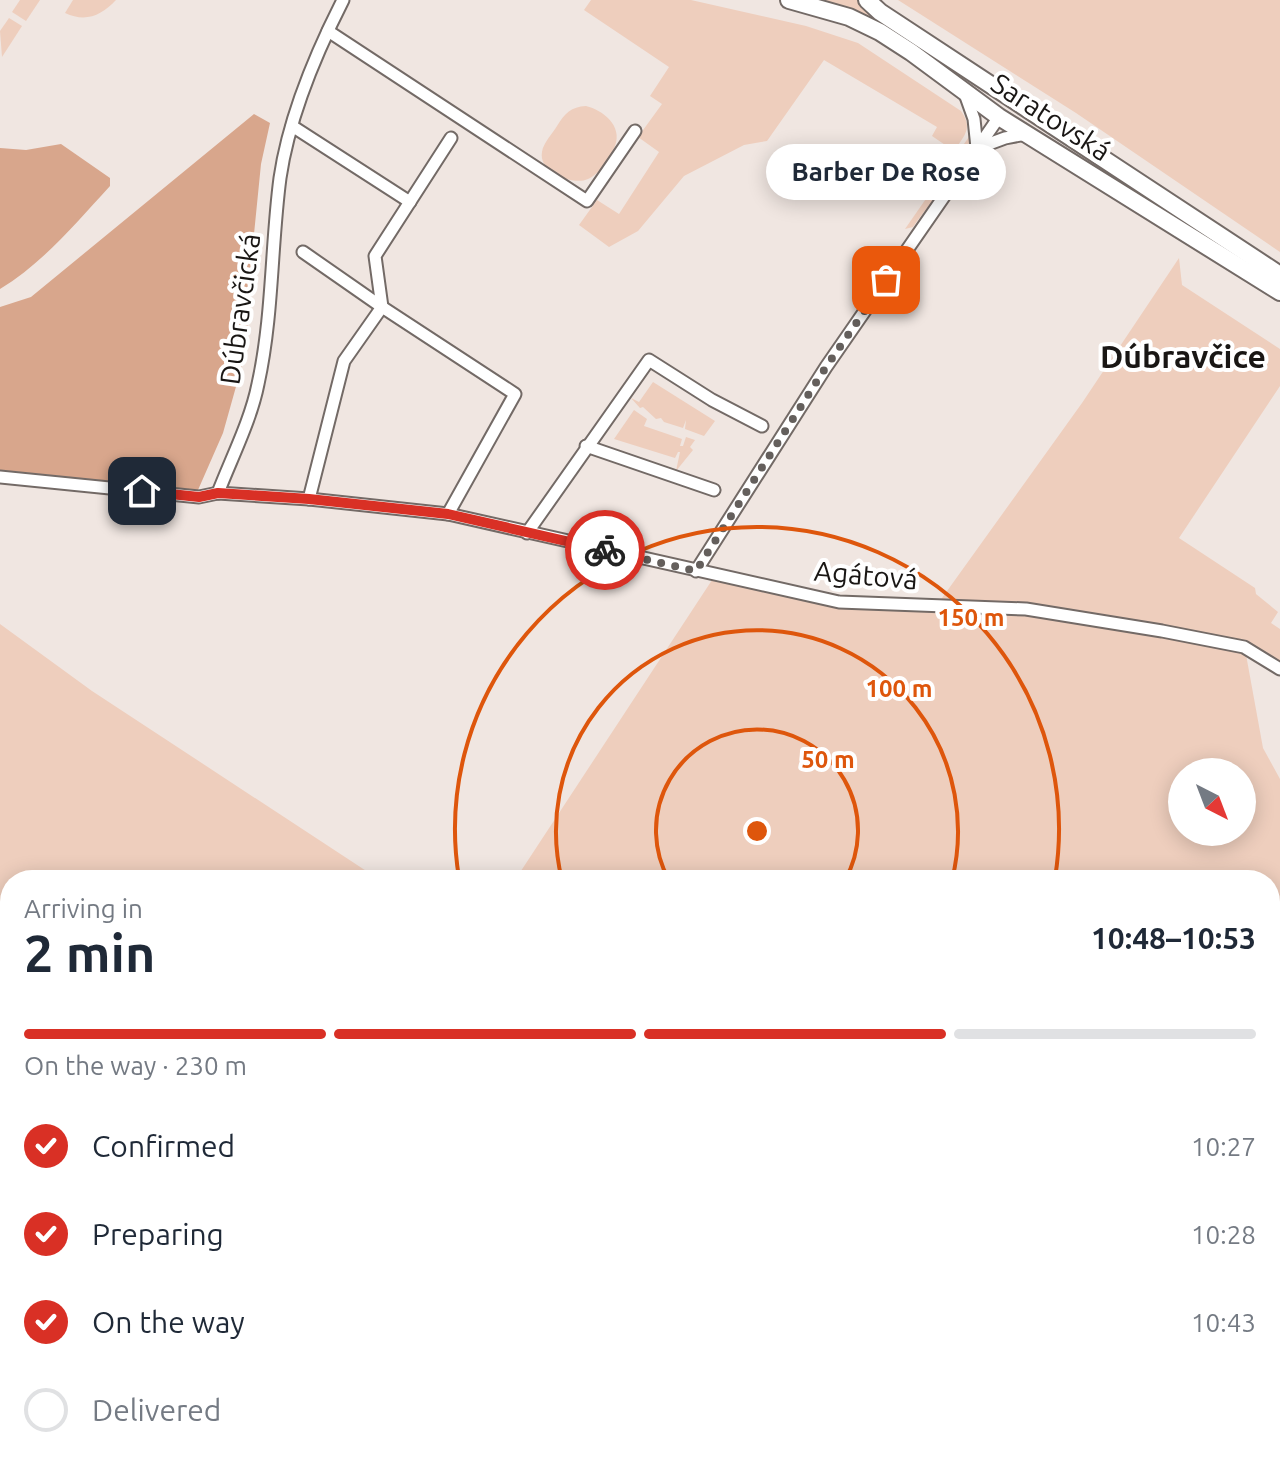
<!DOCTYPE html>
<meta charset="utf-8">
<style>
body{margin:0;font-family:Ubuntu,sans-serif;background:#f2f2f3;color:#1f2937;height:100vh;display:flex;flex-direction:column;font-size:30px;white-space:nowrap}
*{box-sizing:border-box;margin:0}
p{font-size:26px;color:#747a83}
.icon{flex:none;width:44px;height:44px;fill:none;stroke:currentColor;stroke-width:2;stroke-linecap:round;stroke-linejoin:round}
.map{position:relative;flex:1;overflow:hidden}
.sheet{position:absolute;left:0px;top:870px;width:1280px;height:600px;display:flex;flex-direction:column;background:#fff;border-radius:32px 32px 0 0;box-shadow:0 4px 20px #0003}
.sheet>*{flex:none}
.needle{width:52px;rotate:138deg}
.controls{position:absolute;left:1168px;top:758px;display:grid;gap:16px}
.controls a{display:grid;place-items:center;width:88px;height:88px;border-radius:50%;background:#fff;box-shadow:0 4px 20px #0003;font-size:40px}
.pin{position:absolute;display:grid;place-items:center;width:68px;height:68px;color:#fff;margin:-34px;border-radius:16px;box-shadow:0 4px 12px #0006}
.courier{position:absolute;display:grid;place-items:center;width:80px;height:80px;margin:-40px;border:6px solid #d93025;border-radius:50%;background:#fff;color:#222;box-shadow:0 2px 10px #0007}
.bubble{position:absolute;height:56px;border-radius:28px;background:#fff;box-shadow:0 4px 20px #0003;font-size:26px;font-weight:600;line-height:56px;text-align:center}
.head em{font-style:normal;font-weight:600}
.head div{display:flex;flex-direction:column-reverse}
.head{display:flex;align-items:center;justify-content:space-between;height:136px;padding:0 24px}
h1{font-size:52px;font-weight:600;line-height:60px}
.bar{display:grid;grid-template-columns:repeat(4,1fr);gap:12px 8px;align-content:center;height:96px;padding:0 24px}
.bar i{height:10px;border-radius:6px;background:#e0e1e3}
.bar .selected{background:#d93025}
.bar p{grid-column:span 4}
ol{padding:0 24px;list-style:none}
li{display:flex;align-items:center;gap:24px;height:88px}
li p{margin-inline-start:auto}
li .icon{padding:8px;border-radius:50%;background:#d93025;color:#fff;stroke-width:4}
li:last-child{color:#747a83}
li i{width:44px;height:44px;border:4px solid #e0e1e3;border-radius:50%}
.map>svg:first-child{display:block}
</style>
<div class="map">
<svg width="1280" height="1470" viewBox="0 0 1280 1470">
<rect width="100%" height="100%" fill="#f0e6e1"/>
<g fill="#eecebd" fill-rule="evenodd">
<polygon points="20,0 40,0 26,21 12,12"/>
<path d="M73,0h43c-14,15 -30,23 -51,13z"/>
<path d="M591,0h100l115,26 52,17 103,68c12,17 4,24 -7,40l-22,-15 5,-9 -113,-67 -57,81 -23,4 -60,31 -46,55 -29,16 -30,-22 18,-25 22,14 40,-62 -21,-15 24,-33 -12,-8 19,-29 -85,-57z"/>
<polygon points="789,0 867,0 873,21"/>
<polygon points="898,0 1280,0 1280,252 1076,113"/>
<polygon points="9,18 22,26 2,57 0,31"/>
<path d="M586,106c17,4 37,20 29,40 -5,11 -15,28 -27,33 -15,7 -50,-7 -46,-27 1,-9 11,-19 15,-26 8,-13 14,-19 29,-20z"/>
<path d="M973,131c-5,27 -43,72 -60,96l-8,2z"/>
<path d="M1179,258l3,27 98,64v37l-101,152 76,50 1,6 22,18 -7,11 9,6v40l-35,-20 18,99 17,31v410l-10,4v-313h-755l199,-303 125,25 98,3 145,-202zM1182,772h60v60h-60z"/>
<polygon points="653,382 715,421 704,436 685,429 686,420 683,428 664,422 661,418 656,419 643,407 640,408 631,398 639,402"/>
<polygon points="634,410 647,419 644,426 682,439 680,446 683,446 686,437 695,440 690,447 693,450 676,471 680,452 678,452 675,458 614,439"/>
<polygon points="0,624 92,691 380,880 10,880 10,1162 0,1154"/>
<polygon points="1280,1207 1280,1470 1085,1470 1064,1460 1270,1460 1270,1210"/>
<polygon points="0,1231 10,1233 10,1269 0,1267"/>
</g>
<g fill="#d8a68c">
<polygon points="254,114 270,123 261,164 253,244 246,351 223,433 198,490 0,470 0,307 31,297"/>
<path d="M61,144l49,34v8c-34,37 -67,77 -110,103v-141l26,2z"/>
<polygon points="0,1294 10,1297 10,1393 0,1391"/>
<polygon points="261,1460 340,1460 354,1470 275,1470"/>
<polygon points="465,1460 601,1460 599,1464 611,1470 482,1470"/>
</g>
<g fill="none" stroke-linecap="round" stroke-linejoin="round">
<defs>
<g id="street">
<polyline points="328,31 587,201 635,131"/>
<polyline points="964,91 974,119 977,148"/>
<polyline points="292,126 410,202"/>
<polyline points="978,148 1005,138 1026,134"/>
<polyline points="303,252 382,307"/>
<polyline points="382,307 375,256 451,138"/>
<polyline points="586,446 714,490"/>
<polyline points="0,477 199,497 218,493 309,499 448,514 839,602 1026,609 1162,631 1244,647 1280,669"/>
<path d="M218,493c13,-34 33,-73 40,-109 15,-68 13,-138 22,-206 9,-62 35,-123 63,-178"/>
<polyline points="309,499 344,361 382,307 515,394 448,514"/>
<polyline points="527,533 649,360 712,400 762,426"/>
<polyline points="696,571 826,367 999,117"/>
</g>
<g id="secondary">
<polyline points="789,0 849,17 880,32 911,52 999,117 1280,292"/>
<polyline points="867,0 880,12 1280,275"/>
</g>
<g id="highway">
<polyline points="0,1173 10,1180"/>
<polyline points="0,1203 10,1210"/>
<polyline points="376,1460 391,1470"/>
<polyline points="422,1460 437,1470"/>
</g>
</defs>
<use href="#street" stroke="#736a66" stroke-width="15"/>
<use href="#secondary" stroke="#736a66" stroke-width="20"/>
<use href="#highway" stroke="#736a66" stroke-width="24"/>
<use href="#street" stroke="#fff" stroke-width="11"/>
<use href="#secondary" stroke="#fff" stroke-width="16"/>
<use href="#highway" stroke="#fff" stroke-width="20"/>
<g stroke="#3c3835" stroke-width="4" stroke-dasharray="4 8" stroke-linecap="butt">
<polyline points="1270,1196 1280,1192"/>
<polyline points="0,1284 10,1286"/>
</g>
</g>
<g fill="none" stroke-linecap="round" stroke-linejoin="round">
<polyline stroke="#645f5c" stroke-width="8" stroke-dasharray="0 14.4" points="605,550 696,571 826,367 886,280"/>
<polyline stroke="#d93025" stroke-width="10" points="142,491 199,497 218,493 309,499 448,514 605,550"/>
</g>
<g fill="none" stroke="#de560c" stroke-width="4">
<path d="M669 880A101 101 0 1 1 845 880"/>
<path d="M562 880A201 201 0 1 1 952 880"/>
<path d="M459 878A302 302 0 1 1 1055 878"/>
</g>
<g text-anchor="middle" stroke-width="8" stroke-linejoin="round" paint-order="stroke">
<g font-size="28" fill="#191614" stroke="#fff">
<text transform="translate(1051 117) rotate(33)" y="10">Saratovská</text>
<text transform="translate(240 309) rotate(-82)" y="10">Dúbravčická</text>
<text transform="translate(866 575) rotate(5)" y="10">Agátová</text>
</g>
<g font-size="32" font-weight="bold" fill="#191614" stroke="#fff">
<text x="1183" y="368">Dúbravčice</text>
</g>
</g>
<circle cx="757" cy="831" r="12" fill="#de560c" stroke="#fff" stroke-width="4"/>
<g font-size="24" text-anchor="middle" font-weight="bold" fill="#de560c" stroke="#fff" stroke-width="8" stroke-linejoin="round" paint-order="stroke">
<text x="971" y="626">150 m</text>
<text x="899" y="697">100 m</text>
<text x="828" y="768">50 m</text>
</g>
</svg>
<div class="controls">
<a><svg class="needle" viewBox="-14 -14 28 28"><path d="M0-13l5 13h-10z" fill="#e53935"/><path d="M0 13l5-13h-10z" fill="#747a83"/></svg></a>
</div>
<div class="pin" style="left:886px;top:280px;background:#ea580c"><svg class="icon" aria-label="bag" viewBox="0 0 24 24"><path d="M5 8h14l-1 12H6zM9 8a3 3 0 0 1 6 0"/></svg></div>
<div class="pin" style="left:142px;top:491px;background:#1f2937"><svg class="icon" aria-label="home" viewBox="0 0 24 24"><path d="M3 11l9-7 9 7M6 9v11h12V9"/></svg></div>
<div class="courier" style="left:605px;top:550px"><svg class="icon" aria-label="bike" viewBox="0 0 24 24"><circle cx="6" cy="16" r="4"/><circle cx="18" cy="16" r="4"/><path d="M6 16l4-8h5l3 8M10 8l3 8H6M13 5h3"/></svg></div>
<div class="bubble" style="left:766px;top:144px;width:240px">Barber De Rose</div>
<section class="sheet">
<div class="head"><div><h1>2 min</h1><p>Arriving in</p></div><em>10:48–10:53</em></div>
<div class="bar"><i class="selected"></i><i class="selected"></i><i class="selected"></i><i></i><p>On the way · 230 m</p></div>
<ol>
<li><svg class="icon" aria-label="check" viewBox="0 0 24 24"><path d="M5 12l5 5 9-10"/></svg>Confirmed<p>10:27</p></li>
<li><svg class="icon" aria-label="check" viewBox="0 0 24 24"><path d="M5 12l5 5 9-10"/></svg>Preparing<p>10:28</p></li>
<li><svg class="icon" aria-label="check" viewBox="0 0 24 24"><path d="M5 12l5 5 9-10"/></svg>On the way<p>10:43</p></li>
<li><i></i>Delivered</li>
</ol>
</section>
</div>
